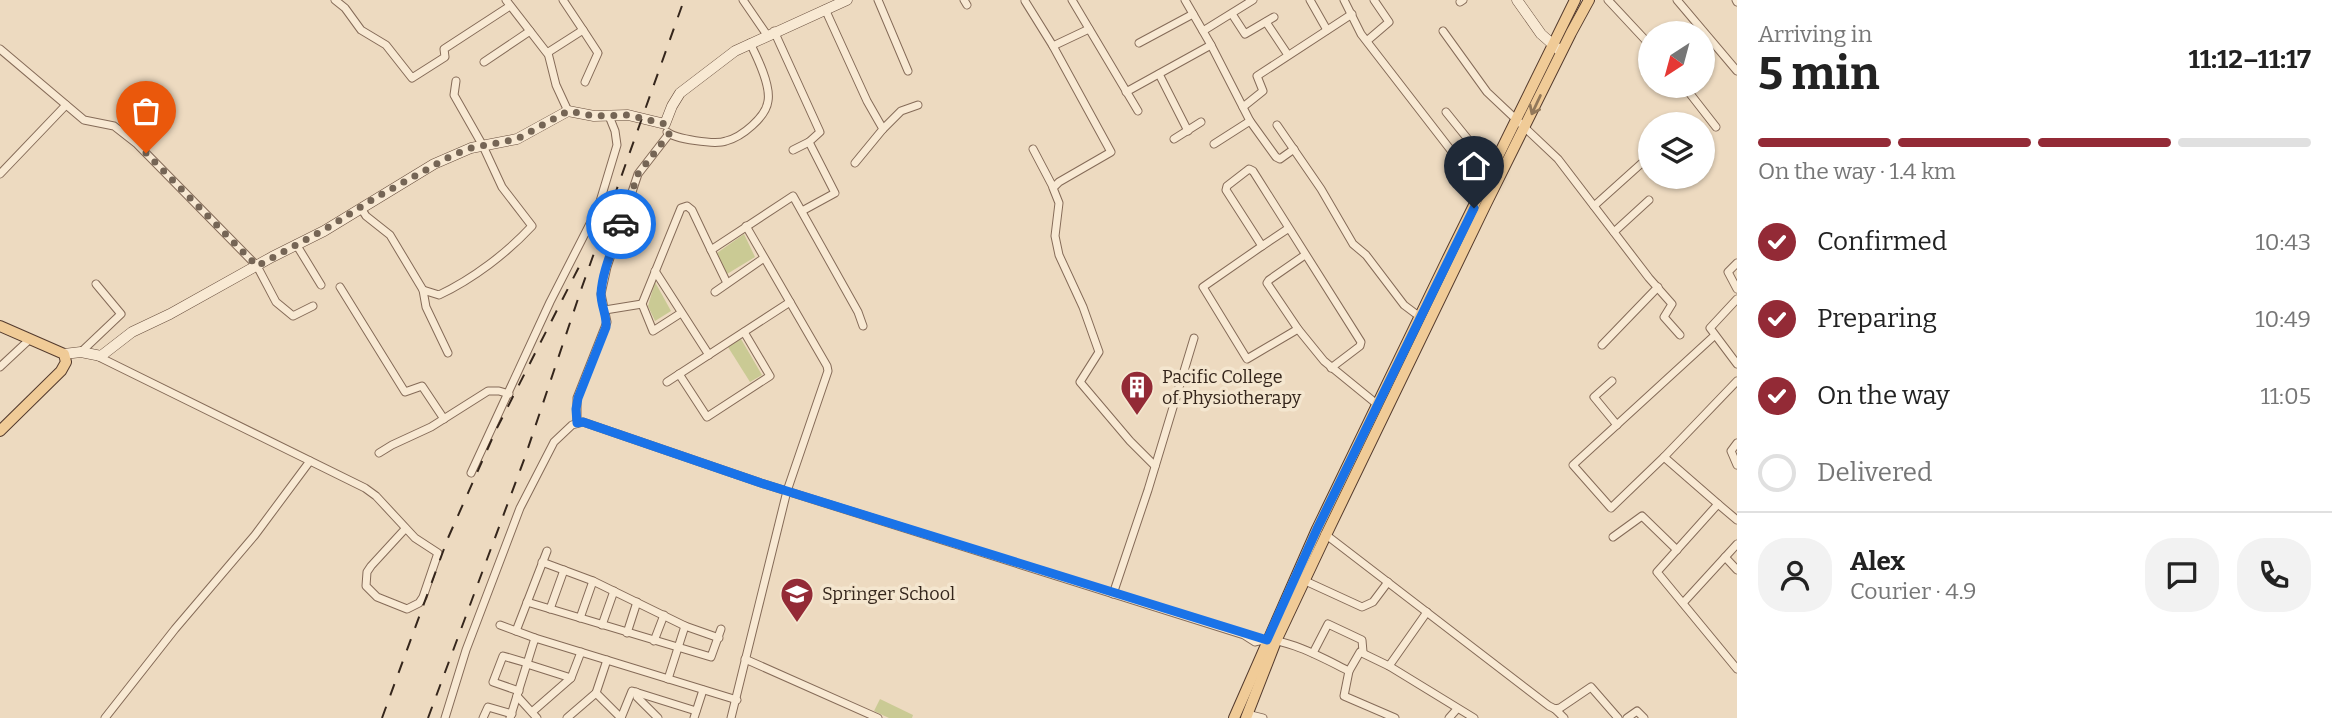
<!DOCTYPE html>
<meta charset="utf-8">
<style>
body{margin:0;font-family:Bitter,serif;background:#f2f2f2;color:#222;height:100vh;display:flex;flex-direction:column;font-size:26px;white-space:nowrap}
*{box-sizing:border-box;margin:0}
p{font-size:23px;color:#767676}
.icon{flex:none;width:38px;height:38px;fill:none;stroke:currentColor;stroke-width:2;stroke-linecap:round;stroke-linejoin:round}
.map{position:relative;flex:1;overflow:hidden}
.sheet{display:flex;flex-direction:column;background:#fff;width:595px}
.sheet>*{flex:none}
.needle{width:46px;rotate:216deg}
.tools{position:absolute;left:1638px;top:21px;display:grid;gap:14px}
.tools a{display:grid;place-items:center;width:77px;height:77px;border-radius:50%;background:#fff;box-shadow:0 2px 5px #0004;font-size:35px}
.pin{position:absolute;display:grid;place-items:center;width:60px;height:60px;color:#fff;margin:-72px -30px;border-radius:50% 50% 50% 0;rotate:-45deg;box-shadow:0 0 7px #0007}
.pin .icon{rotate:45deg}
.courier{position:absolute;display:grid;place-items:center;width:70px;height:70px;margin:-35px;border:5px solid #1a73e8;border-radius:50%;background:#fff;color:#222;box-shadow:0 2px 9px #0007}
.head em{font-style:normal;font-weight:700}
.head div{display:flex;flex-direction:column-reverse}
.head{display:flex;align-items:center;justify-content:space-between;height:119px;padding:0 21px}
h1{font-size:46px;font-weight:700;line-height:52px}
.bar{display:grid;grid-template-columns:repeat(4,1fr);gap:10px 7px;align-content:center;height:84px;padding:0 21px}
.bar i{height:9px;border-radius:5px;background:#e0e0e0}
.bar .on{background:#932a36}
.bar p{grid-column:span 4}
.line{display:flex;align-items:center;gap:18px;padding:0 21px;border-top:2px solid #e0e0e0}
.line div{flex:1}
.round{display:grid;place-items:center;flex:none;width:74px;height:74px;border-radius:28px;background:#f2f2f2}
ol{padding:0 21px;list-style:none}
li{display:flex;align-items:center;gap:21px;height:77px}
li p{margin-inline-start:auto}
li .icon{padding:7px;border-radius:50%;background:#932a36;color:#fff;stroke-width:4}
li:last-child{color:#767676}
li i{width:38px;height:38px;border:4px solid #e0e0e0;border-radius:50%}
main{display:flex;flex:1;min-height:0}
.map>svg:first-child{display:block}
</style>
<main>
<div class="map">
<svg width="1737" height="718" viewBox="0 0 1737 718">
<rect width="100%" height="100%" fill="#eddac0"/>
<g fill="#caca94">
<polygon points="744,234 755,257 727,274 717,253"/>
<polygon points="655,282 671,311 655,321 648,306"/>
<polygon points="741,339 762,375 750,382 728,347"/>
<polygon points="880,699 913,715 912,718 889,718 874,711"/>
</g>
<g fill="none" stroke-linecap="round" stroke-linejoin="round">
<defs>
<g id="street">
<polyline points="335,0 345,8 361,30 386,45 412,78 445,57 444,49 510,6"/>
<polyline points="506,0 547,53 583,30 563,0"/>
<polyline points="743,0 767,35"/>
<polyline points="878,0 908,71"/>
<polyline points="964,0 967,5"/>
<polyline points="1072,0 1138,111"/>
<polyline points="1185,0 1211,45 1250,121 1276,157 1280,159 1294,149"/>
<polyline points="1310,0 1327,30"/>
<polyline points="1344,0 1361,34 1470,175 1481,193"/>
<polyline points="1608,0 1650,45"/>
<polyline points="1677,0 1737,71"/>
<polyline points="1736,0 1737,2"/>
<polyline points="1025,1 1053,46 1111,152 1059,182 1053,188 1059,203 1055,236 1059,255 1083,307 1099,352 1080,382 1130,441 1155,466"/>
<polyline points="1460,2 1463,0"/>
<polyline points="825,9 867,101 883,129 855,163"/>
<polyline points="1232,14 1245,34 1274,17"/>
<polyline points="1266,22 1288,55"/>
<polyline points="583,30 598,53 585,82"/>
<polyline points="774,31 820,132 809,142 835,193 802,211"/>
<polyline points="1203,31 1253,0"/>
<polyline points="1443,31 1487,92 1558,159 1649,278 1672,304 1664,317 1680,335"/>
<polyline points="1368,40 1389,22 1374,0"/>
<polyline points="1139,43 1193,14"/>
<polyline points="1053,46 1089,29"/>
<polyline points="0,49 84,120 114,126 137,144 257,266 276,302 293,316 313,306"/>
<polyline points="548,53 556,85 568,111"/>
<polyline points="484,62 530,31"/>
<polyline points="1159,74 1188,131"/>
<polyline points="1684,86 1716,127"/>
<polyline points="1126,92 1211,45"/>
<polyline points="1243,107 1263,91 1257,76 1352,14"/>
<polyline points="1446,112 1492,169"/>
<polyline points="1277,125 1321,189 1353,244 1366,255 1404,305 1420,317"/>
<polyline points="883,129 901,111 918,105"/>
<path d="M667,132c8,7 48,13 59,9 16,-4 40,-24 42,-40 3,-16 -11,-44 -18,-58"/>
<polyline points="1174,139 1201,122"/>
<polyline points="1214,144 1250,121"/>
<polyline points="1033,149 1053,187"/>
<polyline points="793,150 809,142"/>
<polyline points="0,174 66,105"/>
<polyline points="1594,206 1643,162"/>
<polyline points="361,208 366,216 390,235 423,290 426,307 448,353"/>
<polyline points="1289,228 1262,246 1226,190 1227,186 1249,169 1253,171 1361,342 1360,346 1331,368"/>
<polyline points="1614,232 1649,200"/>
<polyline points="296,244 321,285"/>
<polyline points="1262,246 1203,287 1247,359 1298,329"/>
<polyline points="711,250 727,283"/>
<polyline points="1305,255 1269,280 1267,283 1298,329 1324,361 1378,405"/>
<polyline points="1737,263 1728,272 1737,289"/>
<polyline points="655,271 709,355"/>
<polyline points="340,287 405,392 422,386 444,419"/>
<path d="M423,290l16,5c34,-16 68,-42 93,-69l-30,-39 -19,-41 -29,-51 2,-14"/>
<polyline points="715,292 764,258"/>
<polyline points="1737,299 1710,328 1737,364"/>
<polyline points="605,310 642,304"/>
<polyline points="681,313 653,331 642,304 681,208 687,206 692,210 711,250 793,196 858,312 863,326"/>
<polyline points="1602,345 1658,287"/>
<polyline points="81,352 121,314 96,284"/>
<polyline points="99,357 365,488 376,496 415,538 438,553 423,597 419,603 407,609 377,597 366,586 367,572 371,566 405,529"/>
<polyline points="0,367 30,339"/>
<polyline points="679,374 707,417 770,376 744,332"/>
<polyline points="1612,381 1594,397 1617,425"/>
<polyline points="1737,381 1664,457 1718,504 1657,572 1737,669"/>
<polyline points="667,382 790,302"/>
<polyline points="577,423 577,398 607,322 601,294 607,267 638,174 669,134"/>
<polyline points="1737,443 1731,451 1737,465"/>
<polyline points="379,453 392,445 431,427 488,391 499,391 509,394"/>
<polyline points="1664,457 1611,508 1573,465 1714,336"/>
<polyline points="471,473 550,302 598,208 617,145 615,131 609,116"/>
<polyline points="1718,504 1737,520"/>
<polyline points="1325,534 1549,706 1555,709 1560,708 1591,687 1618,718"/>
<polyline points="1613,537 1642,516 1677,550"/>
<polyline points="1725,557 1737,570"/>
<polyline points="542,562 593,581 685,626"/>
<polyline points="1301,579 1362,607 1373,602 1388,582"/>
<polyline points="1113,594 1148,490 1194,338"/>
<polyline points="527,602 711,657 721,629"/>
<polyline points="1683,603 1737,544"/>
<polyline points="550,609 564,570"/>
<polyline points="580,618 593,581"/>
<polyline points="500,625 535,638"/>
<polyline points="602,625 614,591"/>
<polyline points="516,631 547,551"/>
<polyline points="627,633 637,602"/>
<polyline points="654,641 664,615"/>
<polyline points="1313,653 1328,624 1362,640 1363,652"/>
<polyline points="745,659 878,718"/>
<polyline points="527,664 571,678"/>
<polyline points="1389,666 1427,612"/>
<polyline points="668,679 685,626 719,638"/>
<polyline points="519,691 493,682 503,656 527,663"/>
<polyline points="636,692 637,697 658,718"/>
<polyline points="596,693 621,718"/>
<polyline points="517,696 537,718"/>
<polyline points="1555,709 1564,718"/>
<polyline points="532,712 571,678 581,652"/>
<polyline points="1247,714 1263,718"/>
<polyline points="105,718 175,629 255,535 310,461"/>
<path d="M445,718l21,-68 54,-142 34,-66 18,-17 11,-3 178,61 483,152 11,7c25,-9 71,18 94,29"/>
<polyline points="483,718 488,707 512,714"/>
<polyline points="510,718 535,638 737,700"/>
<polyline points="567,718 596,693 607,660"/>
<polyline points="621,718 632,691 696,711"/>
<polyline points="694,718 703,690"/>
<polyline points="731,718 787,491 828,371 827,366 746,226"/>
<polyline points="1395,718 1344,696 1349,671 1360,652 1389,666 1474,718"/>
<polyline points="1449,718 1457,709"/>
<polyline points="1627,718 1637,711 1644,718"/>
</g>
<g id="secondary">
<polyline points="1517,0 1541,34 1558,49"/>
<polyline points="64,354 81,352 101,356 132,332 170,314 272,257 324,231 434,164 471,148 517,139 568,111 594,116 628,115 665,124 672,106 680,93 735,51 847,0"/>
</g>
<g id="primary">
<polyline points="0,326 64,354 66,362 61,371 0,431"/>
<polyline points="1234,718 1317,529 1447,260 1575,0"/>
<polyline points="1246,718 1276,641 1326,535 1486,204 1571,33 1589,0"/>
</g>
</defs>
<use href="#street" stroke="#856b58" stroke-width="9"/>
<use href="#secondary" stroke="#674d3c" stroke-width="11"/>
<use href="#primary" stroke="#533a2d" stroke-width="12"/>
<use href="#street" stroke="#f8e9d3" stroke-width="7"/>
<use href="#secondary" stroke="#f8e9d3" stroke-width="10"/>
<use href="#primary" stroke="#f0cb97" stroke-width="10"/>
<g stroke="#35261c" stroke-width="2" stroke-dasharray="12 12" stroke-linecap="butt">
<polyline points="382,718 448,538 496,430 584,257"/>
<polyline points="428,718 525,457 582,287 684,0"/>
</g>
</g>
<defs><path id="oneway-shaft" d="M-6 0H5M1.5-3L5.5 0L1.5 3" fill="none" stroke-width="1.6" stroke-linecap="round" stroke-linejoin="round" transform="scale(1.75)"/></defs>
<use stroke="#92785a" href="#oneway-shaft" transform="translate(1536 105) rotate(115)"/>
<g fill="none" stroke-linecap="round" stroke-linejoin="round">
<polyline stroke="#756555" stroke-width="7" stroke-dasharray="0 12.6" points="146,153 257,266 324,230 375,198 451,156 471,148 517,139 568,111 594,116 628,115 665,124 669,134 638,174 621,224"/>
<path stroke="#1a73e8" stroke-width="9" d="M621,224c-7,22 -19,47 -20,70 0,12 6,21 5,33l-28,71 -2,11 1,14 6,-1 178,61 506,157 50,-111 157,-321"/>
</g>
<defs>
<symbol id="building-pin" viewBox="-11 -11 22 30"><path d="M0 17L-7.5 6A9.5 9.5 0 1 1 7.5 6Z" fill="#932a36" stroke="#f4e6cf"/><path d="M-4-6H4V6H1V3H-1V6H-4ZM-2.5-4.3h1.7v1.8h-1.7ZM.8-4.3h1.7v1.8H.8ZM-2.5-1h1.7V.8h-1.7ZM.8-1h1.7V.8H.8Z" fill="#fff"/></symbol>
<symbol id="school-pin" viewBox="-11 -11 22 30"><path d="M0 17L-7.5 6A9.5 9.5 0 1 1 7.5 6Z" fill="#932a36" stroke="#f4e6cf"/><path d="M0-5L7-2L0 1L-7-2ZM-4 1L0 2.5L4 1V4Q0 6-4 4Z" fill="#fff"/></symbol>
</defs>
<g fill-rule="evenodd">
<use href="#building-pin" x="1118" y="368" width="38" height="52"/>
<use href="#school-pin" x="778" y="575" width="38" height="52"/>
</g>
<g text-anchor="middle" stroke-width="7" stroke-linejoin="round" paint-order="stroke">
<g font-size="18" fill="#35261c" stroke="#f4e6cf" text-anchor="start">
<text x="1162" y="383">Pacific College<tspan x="1162" dy="21">of Physiotherapy</tspan></text>
<text x="822" y="600">Springer School</text>
</g>
</g>
</svg>
<div class="tools">
<a><svg class="needle" viewBox="-14 -14 28 28"><path d="M0-13l5 13h-10z" fill="#e53935"/><path d="M0 13l5-13h-10z" fill="#767676"/></svg></a>
<a><svg class="icon" aria-label="layers" viewBox="0 0 24 24"><path d="M12 4l9 5-9 5-9-5zM3 14l9 5 9-5"/></svg></a>
</div>
<div class="pin" style="left:146px;top:153px;background:#ea580c"><svg class="icon" aria-label="bag" viewBox="0 0 24 24"><path d="M5 8h14l-1 12H6zM9 8a3 3 0 0 1 6 0"/></svg></div>
<div class="pin" style="left:1474px;top:208px;background:#1f2937"><svg class="icon" aria-label="home" viewBox="0 0 24 24"><path d="M3 11l9-7 9 7M6 9v11h12V9"/></svg></div>
<div class="courier" style="left:621px;top:224px"><svg class="icon" aria-label="car" viewBox="0 0 24 24"><path d="M5 17H2v-5l4-1 3-4h7l3 4 3 1v5h-3M9 17h6M6 11h13"/><circle cx="7" cy="17" r="2"/><circle cx="17" cy="17" r="2"/></svg></div>
</div>
<section class="sheet">
<div class="head"><div><h1>5 min</h1><p>Arriving in</p></div><em>11:12–11:17</em></div>
<div class="bar"><i class="on"></i><i class="on"></i><i class="on"></i><i></i><p>On the way · 1.4 km</p></div>
<ol>
<li><svg class="icon" aria-label="check" viewBox="0 0 24 24"><path d="M5 12l5 5 9-10"/></svg>Confirmed<p>10:43</p></li>
<li><svg class="icon" aria-label="check" viewBox="0 0 24 24"><path d="M5 12l5 5 9-10"/></svg>Preparing<p>10:49</p></li>
<li><svg class="icon" aria-label="check" viewBox="0 0 24 24"><path d="M5 12l5 5 9-10"/></svg>On the way<p>11:05</p></li>
<li><i></i>Delivered</li>
</ol>
<div class="line" style="height:126px"><a class="round"><svg class="icon" aria-label="person" viewBox="0 0 24 24"><circle cx="12" cy="8" r="4"/><path d="M4 21q1-7 8-7t8 7"/></svg></a><div><b>Alex</b><p>Courier · 4.9</p></div><a class="round"><svg class="icon" aria-label="chat" viewBox="0 0 24 24"><path d="M4 5h16v11H9l-5 4z"/></svg></a><a class="round"><svg class="icon" aria-label="phone" viewBox="0 0 24 24"><path d="M5 4h4l2 5-3 2q2 4 5 5l2-3 5 2v4C11 20 4 13 5 4z"/></svg></a></div>
</section>
</main>
